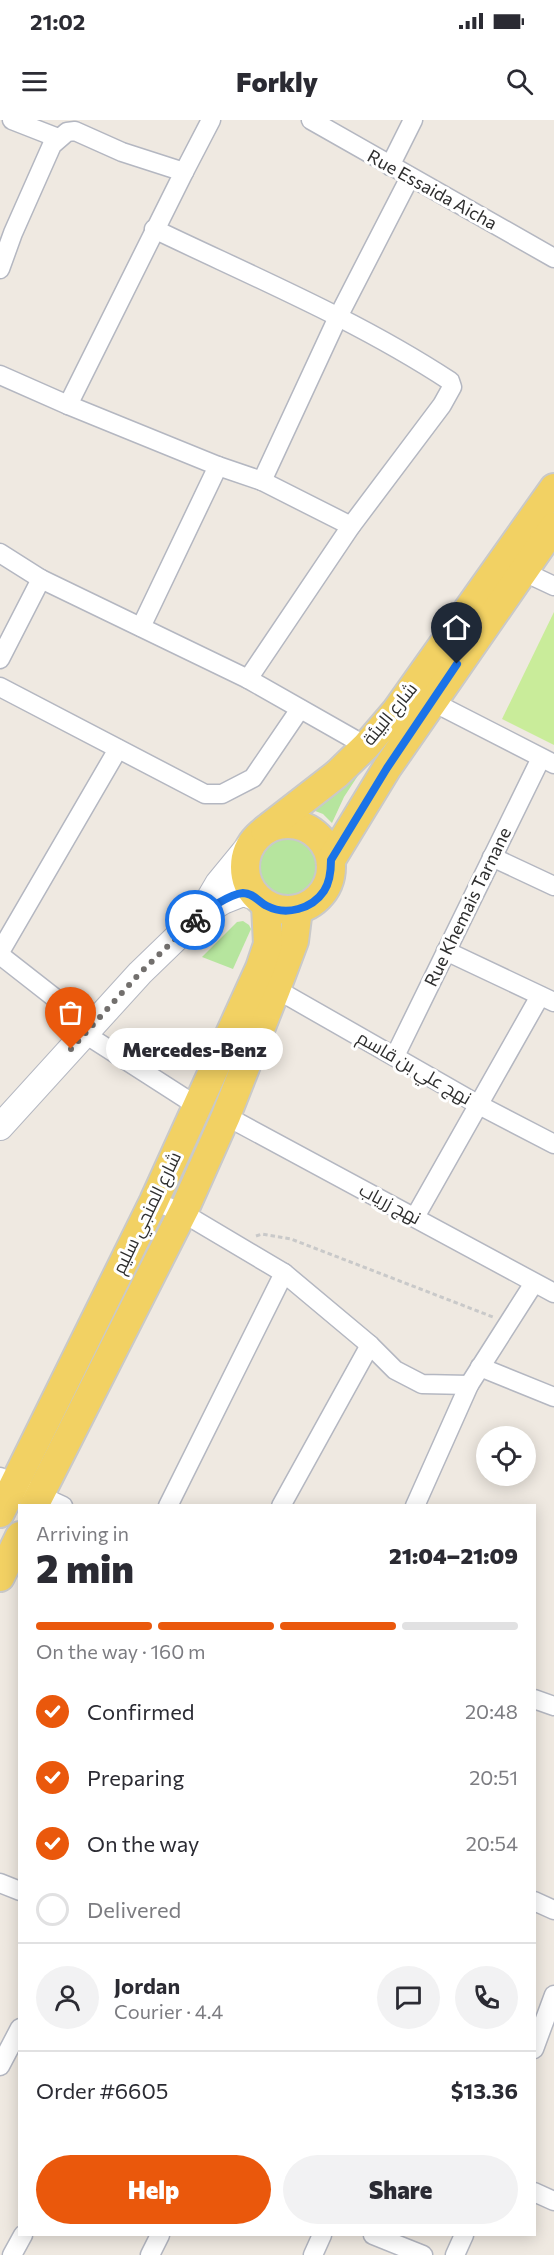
<!DOCTYPE html>
<meta charset="utf-8">
<style>
body{margin:0;font-family:Commissioner,Cairo,sans-serif;background:#f2f2f3;color:#2b2b33;height:100vh;display:flex;flex-direction:column;font-size:22px;white-space:nowrap}
*{box-sizing:border-box;margin:0}
p{font-size:20px;color:#7c7c81}
.icon{flex:none;width:33px;height:33px;fill:none;stroke:currentColor;stroke-width:2;stroke-linecap:round;stroke-linejoin:round}
.map{position:relative;flex:1;overflow:hidden}
.side{position:absolute;left:18px;top:1384px;width:518px;height:732px;display:flex;flex-direction:column;background:#fff;border-radius:0px;box-shadow:0 3px 15px #0003}
.side>*{flex:none}
.fabs{position:absolute;left:476px;top:1306px;display:grid;gap:12px}
.fabs a{display:grid;place-items:center;width:60px;height:60px;border-radius:50%;background:#fff;box-shadow:0 3px 15px #0003;font-size:30px}
.pin{position:absolute;display:grid;place-items:center;width:51px;height:51px;color:#fff;margin:-62px -26px;border-radius:50% 50% 50% 0;rotate:-45deg;box-shadow:0 0 6px #0007}
.pin .icon{rotate:45deg}
.courier{position:absolute;display:grid;place-items:center;width:60px;height:60px;margin:-30px;border:4px solid #1a73e8;border-radius:50%;background:#fff;color:#222;box-shadow:0 2px 8px #0007}
.bubble{position:absolute;height:42px;border-radius:21px;background:#fff;box-shadow:0 3px 15px #0003;font-size:20px;font-weight:800;line-height:42px;text-align:center}
.overview em{font-style:normal;font-weight:800}
.overview div{display:flex;flex-direction:column-reverse}
.overview{display:flex;align-items:center;justify-content:space-between;height:102px;padding:0 18px}
h1{font-size:39px;font-weight:800;line-height:45px}
.bar{display:grid;grid-template-columns:repeat(4,1fr);gap:9px 6px;align-content:center;height:72px;padding:0 18px}
.bar i{height:8px;border-radius:4px;background:#e1e1e2}
.bar .selected{background:#ea580c}
.bar p{grid-column:span 4}
.line{display:flex;align-items:center;gap:15px;padding:0 18px;border-top:2px solid #e1e1e2}
.line div{flex:1}
.round{display:grid;place-items:center;flex:none;width:63px;height:63px;border-radius:32px;background:#f2f2f3}
ol{padding:0 18px;list-style:none}
li{display:flex;align-items:center;gap:18px;height:66px}
li p{margin-inline-start:auto}
li .icon{padding:6px;border-radius:50%;background:#ea580c;color:#fff;stroke-width:4}
li:last-child{color:#7c7c81}
li i{width:33px;height:33px;border:3px solid #e1e1e2;border-radius:50%}
.button{display:flex;gap:12px;margin-top:auto;padding:12px 18px}
.button a{flex:1;height:69px;border-radius:36px;background:#ea580c;color:#fff;font-size:24px;font-weight:800;line-height:69px;text-align:center}
.button a+a{background:#f2f2f3;color:#2b2b33}
.status{display:flex;justify-content:space-between;align-items:center;height:42px;padding:0 30px;background:#fff;direction:ltr}
.status svg{height:16px;fill:currentColor}
header{display:flex;justify-content:space-between;align-items:center;height:78px;padding:0 18px;background:#fff;font-size:27px;font-weight:800}
.map>svg:first-child{display:block}
</style>
<div class="status"><b>21:02</b><svg viewBox="0 0 49 12"><path d="M0 12V9h3v3zM5 12V6h3v6zM10 12V3h3v9zM15 12V0h3v12zM26 1h20v11H26zM47 4h2v5h-2z"/></svg></div>
<header><svg class="icon" aria-label="menu" viewBox="0 0 24 24"><path d="M4 6h16M4 12h16M4 18h16"/></svg>Forkly<svg class="icon" aria-label="search" viewBox="0 0 24 24"><circle cx="10" cy="10" r="6"/><path d="M15 15l6 6"/></svg></header>
<div class="map">
<svg width="554" height="2135" viewBox="0 0 554 2135">
<rect width="100%" height="100%" fill="#efe9e1"/>
<g fill="#b6e59e">
<polygon points="387,611 344,677 332,703 323,694 310,689"/>
<circle cx="287" cy="750" r="32"/>
<polygon points="243,801 249,805 251,809 233,849 202,837 237,802"/>
</g>
<polygon fill="#c9ec9a" points="554,492 554,625 502,599"/>
<g fill="none" stroke-linecap="round" stroke-linejoin="round">
<defs>
<g id="minor">
<polyline points="12,0 58,18"/>
<polyline points="311,0 554,138"/>
<polyline points="390,46 413,0"/>
<polyline points="184,52 211,0"/>
<path d="M154,109c100,48 203,91 296,152l2,6 -10,18 -91,121 -103,153"/>
<polyline points="0,149 13,113 52,25 67,12 75,11 122,32 184,52 68,285"/>
<polyline points="0,255 68,285 218,346 262,361 351,406"/>
<polyline points="262,361 338,197 410,57"/>
<polyline points="0,433 41,459 248,559 366,626"/>
<polyline points="522,451 554,466"/>
<polyline points="141,507 218,346"/>
<polyline points="0,539 41,459"/>
<polyline points="0,567 205,674 222,674 253,658 300,589"/>
<polyline points="431,581 554,644"/>
<polyline points="492,737 554,766"/>
<polyline points="446,831 554,882"/>
<polyline points="0,832 118,629"/>
<polyline points="0,835 92,907"/>
<polyline points="276,869 479,985 554,1024"/>
<polyline points="85,914 197,986"/>
<polyline points="395,936 541,638"/>
<polyline points="226,996 554,1173"/>
<polyline points="154,1081 183,1093 284,1153 370,1225 395,1250 422,1264 469,1265"/>
<polyline points="415,1097 540,876"/>
<polyline points="480,1247 554,1277"/>
<polyline points="0,1357 63,1386"/>
<polyline points="168,1386 284,1153"/>
<polyline points="281,1386 370,1225"/>
<polyline points="415,1386 469,1265 534,1163"/>
<polyline points="534,1579 554,1586"/>
<polyline points="0,1763 20,1771"/>
<polyline points="534,1781 554,1790"/>
<polyline points="534,1929 554,1875"/>
<polyline points="0,1946 20,1908"/>
<polyline points="534,2072 554,2081"/>
<polyline points="373,2115 423,2135"/>
<polyline points="12,2135 23,2115"/>
<polyline points="150,2135 160,2115"/>
<polyline points="313,2135 322,2115"/>
<polyline points="455,2135 464,2115"/>
</g>
<g id="secondary">
<polyline points="201,793 218,764 250,725"/>
<polyline points="0,1007 140,853 199,796 223,781 243,773 255,777"/>
</g>
<g id="primary">
<circle cx="288" cy="747" r="43"/>
<polyline points="265,710 337,654 366,626 396,591 554,368"/>
<polyline points="331,740 387,648 554,407"/>
<polyline points="34,1386 185,1088 226,996 276,869 294,821 298,789"/>
<polyline points="0,1393 154,1081 260,848 268,824 266,786"/>
<polyline points="0,1457 20,1416"/>
</g>
</defs>
<use href="#minor" stroke="#b4b7c1" stroke-width="21"/>
<use href="#secondary" stroke="#b4b7c1" stroke-width="28"/>
<use href="#primary" stroke="#c9c9c9" stroke-width="32"/>
<polyline stroke="#c9c9c9" stroke-width="3" stroke-dasharray="4.5 3" stroke-linecap="butt" points="256,1116 262,1114 291,1119 493,1197"/>
<use href="#minor" stroke="#fff" stroke-width="18"/>
<use href="#secondary" stroke="#fff" stroke-width="26"/>
<use href="#primary" stroke="#f2d163" stroke-width="28"/>
</g>
<g fill="none" stroke-linecap="round" stroke-linejoin="round">
<polyline stroke="#726f6d" stroke-width="6" stroke-dasharray="0 10.8" points="71,929 140,853 195,800"/>
<path stroke="#1a73e8" stroke-width="8" d="M195,800c9,-9 35,-26 48,-27 10,0 16,9 24,13 19,10 45,3 57,-15 6,-9 7,-20 7,-31l56,-92 70,-104"/>
</g>
<g text-anchor="middle" stroke-width="6" stroke-linejoin="round" paint-order="stroke">
<g font-size="18" fill="#2e2e2e" stroke="#fff">
<text transform="translate(432 70) rotate(29)" y="6">Rue Essaida Aicha</text>
<text transform="translate(390 594) rotate(-51)" y="6">شارع البيئة</text>
<text transform="translate(468 787) rotate(-64)" y="6">Rue Khemais Tarnane</text>
<text transform="translate(414 948) rotate(30)" y="6">نهج علي بن قاسم</text>
<text transform="translate(390 1084) rotate(28)" y="6">نهج زرياب</text>
<text transform="translate(147 1093) rotate(-64)" y="6">شارع المنجي سليم</text>
</g>
</g>
</svg>
<div class="fabs">
<a><svg class="icon" aria-label="locate" viewBox="0 0 24 24"><circle cx="12" cy="12" r="6"/><path d="M12 2v4M12 18v4M2 12h4M18 12h4"/></svg></a>
</div>
<div class="pin" style="left:71px;top:929px;background:#ea580c"><svg class="icon" aria-label="bag" viewBox="0 0 24 24"><path d="M5 8h14l-1 12H6zM9 8a3 3 0 0 1 6 0"/></svg></div>
<div class="pin" style="left:457px;top:544px;background:#1f2937"><svg class="icon" aria-label="home" viewBox="0 0 24 24"><path d="M3 11l9-7 9 7M6 9v11h12V9"/></svg></div>
<div class="courier" style="left:195px;top:800px"><svg class="icon" aria-label="bike" viewBox="0 0 24 24"><circle cx="6" cy="16" r="4"/><circle cx="18" cy="16" r="4"/><path d="M6 16l4-8h5l3 8M10 8l3 8H6M13 5h3"/></svg></div>
<div class="bubble" style="left:106px;top:908px;width:177px">Mercedes-Benz</div>
<section class="side">
<div class="overview"><div><h1>2 min</h1><p>Arriving in</p></div><em>21:04–21:09</em></div>
<div class="bar"><i class="selected"></i><i class="selected"></i><i class="selected"></i><i></i><p>On the way · 160 m</p></div>
<ol>
<li><svg class="icon" aria-label="check" viewBox="0 0 24 24"><path d="M5 12l5 5 9-10"/></svg>Confirmed<p>20:48</p></li>
<li><svg class="icon" aria-label="check" viewBox="0 0 24 24"><path d="M5 12l5 5 9-10"/></svg>Preparing<p>20:51</p></li>
<li><svg class="icon" aria-label="check" viewBox="0 0 24 24"><path d="M5 12l5 5 9-10"/></svg>On the way<p>20:54</p></li>
<li><i></i>Delivered</li>
</ol>
<div class="line" style="height:108px"><a class="round"><svg class="icon" aria-label="person" viewBox="0 0 24 24"><circle cx="12" cy="8" r="4"/><path d="M4 21q1-7 8-7t8 7"/></svg></a><div><b>Jordan</b><p>Courier · 4.4</p></div><a class="round"><svg class="icon" aria-label="chat" viewBox="0 0 24 24"><path d="M4 5h16v11H9l-5 4z"/></svg></a><a class="round"><svg class="icon" aria-label="phone" viewBox="0 0 24 24"><path d="M5 4h4l2 5-3 2q2 4 5 5l2-3 5 2v4C11 20 4 13 5 4z"/></svg></a></div>
<div class="line" style="height:78px"><div>Order #6605</div><b>$13.36</b></div>
<div class="button"><a>Help</a><a>Share</a></div>
</section>
</div>
